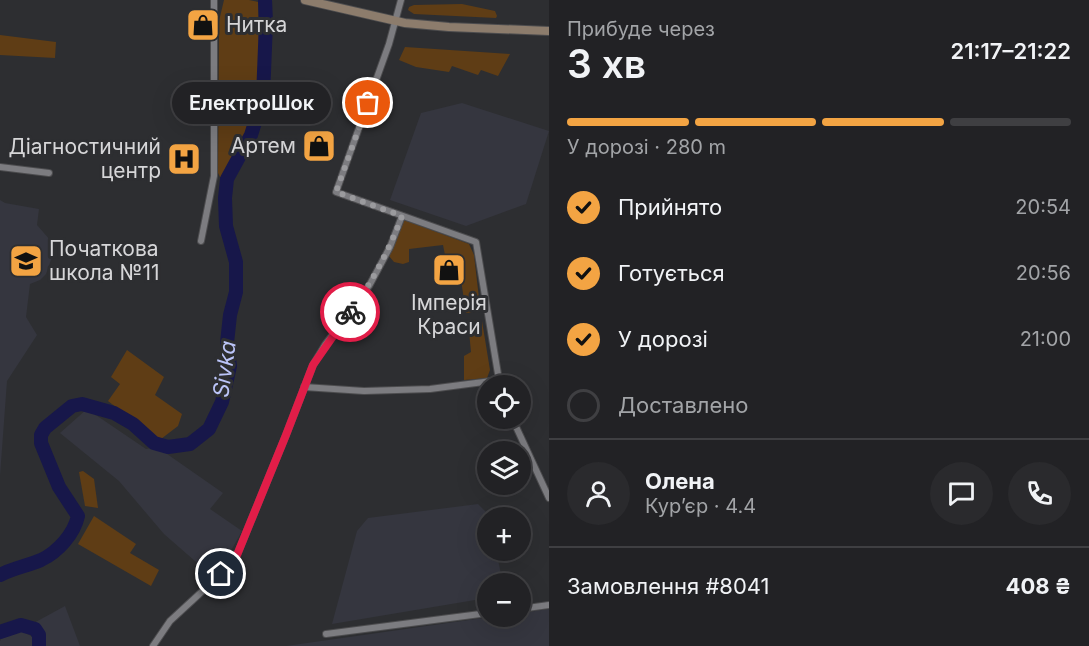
<!DOCTYPE html>
<html lang="uk">
<meta charset="utf-8">
<style>
body{margin:0;font-family:Inter,sans-serif;background:#2a2a2d;color:#f1f3f6;height:100vh;display:flex;flex-direction:column;font-size:22px;white-space:nowrap}
*{box-sizing:border-box;margin:0}
p{font-size:20px;color:#a2a4a7}
.icon{flex:none;width:33px;height:33px;fill:none;stroke:currentColor;stroke-width:2;stroke-linecap:round;stroke-linejoin:round}
.map{position:relative;flex:1;overflow:hidden}
.side{display:flex;flex-direction:column;background:#222225;width:540px}
.side>*{flex:none}
.tools{position:absolute;left:477px;top:375px;display:grid;gap:12px}
.tools a{display:grid;place-items:center;width:54px;height:54px;border-radius:50%;background:#222225;box-shadow:0 6px 24px #0002,0 0 0 2px #3f3f42;font-size:30px}
.pin{position:absolute;display:grid;place-items:center;width:51px;height:51px;color:#fff;margin:-26px;border:3px solid #fff;border-radius:50%;box-shadow:0 2px 6px #0007}
.courier{position:absolute;display:grid;place-items:center;width:60px;height:60px;margin:-30px;border:4px solid #e11d48;border-radius:50%;background:#fff;color:#222;box-shadow:0 2px 8px #0007}
.bubble{position:absolute;height:42px;border-radius:21px;background:#222225;box-shadow:0 6px 24px #0002,0 0 0 2px #3f3f42;font-size:20px;font-weight:600;line-height:42px;text-align:center}
.summary em{font-style:normal;font-weight:600}
.summary div{display:flex;flex-direction:column-reverse}
.summary{display:flex;align-items:center;justify-content:space-between;height:102px;padding:0 18px}
h1{font-size:39px;font-weight:600;line-height:45px}
.bar{display:grid;grid-template-columns:repeat(4,1fr);gap:9px 6px;align-content:center;height:72px;padding:0 18px}
.bar i{height:8px;border-radius:4px;background:#3f3f42}
.bar .selected{background:#f3a443}
.bar p{grid-column:span 4}
.line{display:flex;align-items:center;gap:15px;padding:0 18px;border-top:2px solid #3f3f42}
.line div{flex:1}
.round{display:grid;place-items:center;flex:none;width:63px;height:63px;border-radius:32px;background:#2a2a2d}
ol{padding:0 18px;list-style:none}
li{display:flex;align-items:center;gap:18px;height:66px}
li p{margin-inline-start:auto}
li .icon{padding:6px;border-radius:50%;background:#f3a443;color:#111;stroke-width:4}
li:last-child{color:#a2a4a7}
li i{width:33px;height:33px;border:3px solid #3f3f42;border-radius:50%}
main{display:flex;flex:1;min-height:0}
.map>svg:first-child{display:block}
</style>
<main>
<div class="map">
<svg width="549" height="646" viewBox="0 0 549 646">
<rect width="100%" height="100%" fill="#2d2e31"/>
<g fill="#35363f">
<polygon points="462,103 549,131 526,204 466,226 390,200 421,113"/>
<polygon points="0,200 5,203 39,209 37,225 50,240 52,257 46,274 40,280 30,284 26,317 37,335 7,381 0,476"/>
<polygon points="87,409 146,449 157,447 223,493 210,509 242,531 228,556 211,575 164,534 119,481 60,433"/>
<polygon points="478,504 488,514 488,550 496,551 503,583 488,584 487,598 332,624 357,531 368,518"/>
<polygon points="65,606 80,646 43,646 32,624"/>
<polygon points="549,609 549,646 286,646 490,617 520,616 521,613"/>
<polygon points="19,630 33,637 33,646 0,646 0,641 2,638"/>
</g>
<g fill="#5f3d15">
<path d="M224,0h25l9,2c0,34 4,69 -3,102 -6,26 -19,50 -31,73h-4l-2,-4 1,-152z"/>
<polygon points="462,4 495,11 497,16 496,18 414,14 408,10 409,7 414,5"/>
<polygon points="0,35 56,42 55,58 0,55"/>
<polygon points="405,47 510,54 498,76 481,70 478,75 452,66 449,72 416,67 399,60"/>
<polygon points="404,220 469,244 474,255 480,307 478,312 466,313 461,280 458,279 454,254 445,255 443,245 409,249 409,262 403,264 394,262 389,256"/>
<polygon points="479,320 482,321 490,370 487,378 464,380 464,356 471,352 468,321"/>
<polygon points="127,350 164,377 155,395 182,414 178,426 161,439 147,431 108,401 120,384 111,377"/>
<polygon points="83,471 94,479 98,508 85,506 79,472"/>
<polygon points="94,516 136,544 130,553 159,570 151,586 78,544"/>
</g>
<g fill="none" stroke-linecap="round" stroke-linejoin="round">
<g stroke="#17174a" stroke-width="14">
<path d="M0,575c13,-7 27,-9 41,-15 17,-8 33,-26 37,-44l-19,-29 -18,-44v-8l4,-7 27,-22 10,-2 32,9 19,11 21,19 14,4 22,-3 19,-15 13,-27 8,-36 -3,-23 3,-28 6,-23v-30l-10,-36 -1,-28 2,-19 24,-44 12,-38 3,-75 -1,-22"/>
<polyline points="0,632 21,625 35,629 39,635 39,646"/>
</g>
<defs>
<g id="minor">
<polyline points="401,0 389,44 336,192 476,242 500,386"/>
<polyline points="0,167 49,173"/>
<polyline points="201,241 214,176 214,0"/>
<polyline points="304,387 364,391 430,389 499,380"/>
<polyline points="512,418 549,498"/>
<polyline points="520,609 549,605"/>
<polyline points="326,634 488,613"/>
<polyline points="153,646 170,621 221,574 237,555 286,435 313,365 325,345 369,286 390,247 402,216"/>
</g>
<polyline id="secondary" points="305,0 405,23 449,27 549,31"/>
</defs>
<use href="#minor" stroke="#4c4c4e" stroke-width="8"/>
<use href="#secondary" stroke="#4c4c4e" stroke-width="10"/>
<use href="#minor" stroke="#7c7c80" stroke-width="6"/>
<use href="#secondary" stroke="#8c7c6c" stroke-width="8"/>
</g>
<g fill="none" stroke-linecap="round" stroke-linejoin="round">
<path stroke="#9b9b9e" stroke-width="6" stroke-dasharray="0 10.8" d="M350,312c23,-31 38,-60 52,-96l-66,-24 32,-89"/>
<polyline stroke="#e11d48" stroke-width="8" points="221,574 237,555 286,435 313,365 350,312"/>
</g>
<defs>
<symbol id="shop-square" viewBox="-11 -11 22 22"><rect x="-9" y="-9" width="18" height="18" rx="4" fill="#f3a443" stroke="#2d2e31"/><path d="M-5-2.5h2.3a2.7 3.5 0 0 1 5.4 0H5L5.5 6h-11ZM-1.5-2.5h3a1.5 2.3 0 0 0-3 0Z" fill="#111"/></symbol>
<symbol id="hospital-square" viewBox="-11 -11 22 22"><rect x="-9" y="-9" width="18" height="18" rx="4" fill="#f3a443" stroke="#2d2e31"/><path d="M-5-5h3v3.5h4V-5h3V5h-3V1.5h-4V5h-3Z" fill="#111"/></symbol>
<symbol id="school-square" viewBox="-11 -11 22 22"><rect x="-9" y="-9" width="18" height="18" rx="4" fill="#f3a443" stroke="#2d2e31"/><path d="M0-5L7-2L0 1L-7-2ZM-4 1L0 2.5L4 1V4Q0 6-4 4Z" fill="#111"/></symbol>
</defs>
<g fill-rule="evenodd">
<use href="#shop-square" x="184" y="6" width="38" height="38"/>
<use href="#shop-square" x="300" y="127" width="38" height="38"/>
<use href="#hospital-square" x="165" y="140" width="38" height="38"/>
<use href="#school-square" x="7" y="242" width="38" height="38"/>
<use href="#shop-square" x="430" y="251" width="38" height="38"/>
</g>
<g text-anchor="middle" stroke-width="6" stroke-linejoin="round" paint-order="stroke">
<g font-size="21" fill="#d6d6d8" stroke="#2d2e31" text-anchor="start">
<text x="226" y="32">Нитка</text>
<text x="296" y="153" text-anchor="end">Артем</text>
<text x="161" y="154" text-anchor="end">Діагностичний<tspan x="161" dy="24">центр</tspan></text>
<text x="49" y="256">Початкова<tspan x="49" dy="24">школа №11</tspan></text>
<text x="449" y="310" text-anchor="middle">Імперія<tspan x="449" dy="24">Краси</tspan></text>
</g>
<g font-size="22" font-style="italic" fill="#bbc4f8" stroke="#2d2e31">
<text transform="translate(224 369) rotate(-82)" y="8">Sivka</text>
</g>
</g>
</svg>
<div class="tools">
<a><svg class="icon" aria-label="locate" viewBox="0 0 24 24"><circle cx="12" cy="12" r="6"/><path d="M12 2v4M12 18v4M2 12h4M18 12h4"/></svg></a>
<a><svg class="icon" aria-label="layers" viewBox="0 0 24 24"><path d="M12 4l9 5-9 5-9-5zM3 14l9 5 9-5"/></svg></a>
<a>+</a>
<a>−</a>
</div>
<div class="pin" style="left:368px;top:103px;background:#ea580c"><svg class="icon" aria-label="bag" viewBox="0 0 24 24"><path d="M5 8h14l-1 12H6zM9 8a3 3 0 0 1 6 0"/></svg></div>
<div class="pin" style="left:221px;top:574px;background:#1f2937"><svg class="icon" aria-label="home" viewBox="0 0 24 24"><path d="M3 11l9-7 9 7M6 9v11h12V9"/></svg></div>
<div class="courier" style="left:350px;top:312px"><svg class="icon" aria-label="bike" viewBox="0 0 24 24"><circle cx="6" cy="16" r="4"/><circle cx="18" cy="16" r="4"/><path d="M6 16l4-8h5l3 8M10 8l3 8H6M13 5h3"/></svg></div>
<div class="bubble" style="left:172px;top:82px;width:159px">ЕлектроШок</div>
</div>
<section class="side">
<div class="summary"><div><h1>3 хв</h1><p>Прибуде через</p></div><em>21:17–21:22</em></div>
<div class="bar"><i class="selected"></i><i class="selected"></i><i class="selected"></i><i></i><p>У дорозі · 280 m</p></div>
<ol>
<li><svg class="icon" aria-label="check" viewBox="0 0 24 24"><path d="M5 12l5 5 9-10"/></svg>Прийнято<p>20:54</p></li>
<li><svg class="icon" aria-label="check" viewBox="0 0 24 24"><path d="M5 12l5 5 9-10"/></svg>Готується<p>20:56</p></li>
<li><svg class="icon" aria-label="check" viewBox="0 0 24 24"><path d="M5 12l5 5 9-10"/></svg>У дорозі<p>21:00</p></li>
<li><i></i>Доставлено</li>
</ol>
<div class="line" style="height:108px"><a class="round"><svg class="icon" aria-label="person" viewBox="0 0 24 24"><circle cx="12" cy="8" r="4"/><path d="M4 21q1-7 8-7t8 7"/></svg></a><div><b>Олена</b><p>Кур’єр · 4.4</p></div><a class="round"><svg class="icon" aria-label="chat" viewBox="0 0 24 24"><path d="M4 5h16v11H9l-5 4z"/></svg></a><a class="round"><svg class="icon" aria-label="phone" viewBox="0 0 24 24"><path d="M5 4h4l2 5-3 2q2 4 5 5l2-3 5 2v4C11 20 4 13 5 4z"/></svg></a></div>
<div class="line" style="height:78px"><div>Замовлення #8041</div><b>408 ₴</b></div>
</section>
</main>
